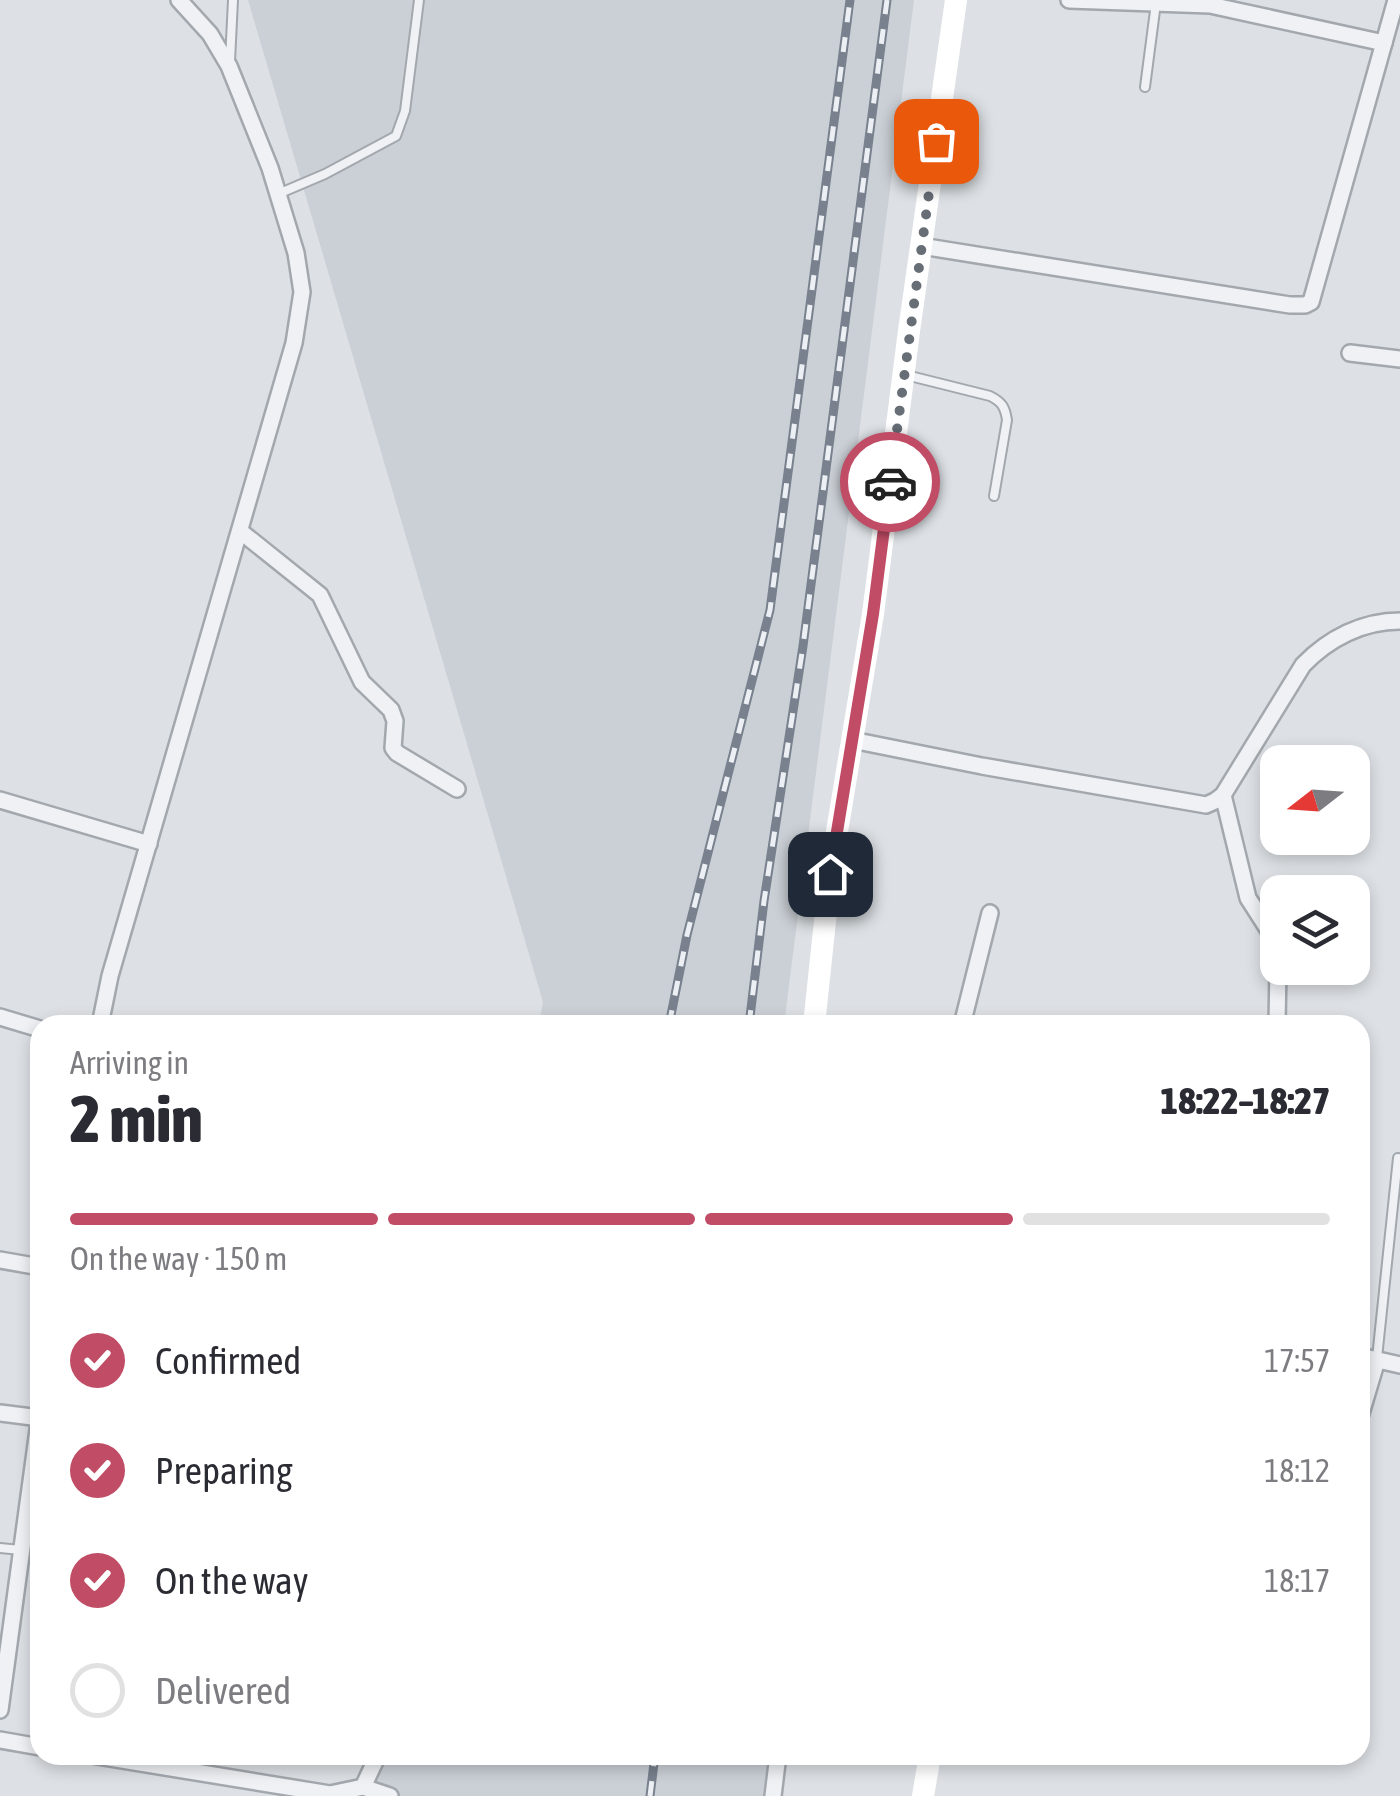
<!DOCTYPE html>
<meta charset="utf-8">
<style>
body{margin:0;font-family:"Asap Condensed",sans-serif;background:#f7f7f7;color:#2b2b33;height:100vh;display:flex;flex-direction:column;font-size:38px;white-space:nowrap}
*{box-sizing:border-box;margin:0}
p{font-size:32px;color:#7c7c81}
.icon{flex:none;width:55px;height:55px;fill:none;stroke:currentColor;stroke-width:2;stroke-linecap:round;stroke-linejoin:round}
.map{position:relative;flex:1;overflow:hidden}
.drawer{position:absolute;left:30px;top:1015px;width:1340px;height:750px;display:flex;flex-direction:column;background:#fff;border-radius:30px;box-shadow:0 5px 15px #0003}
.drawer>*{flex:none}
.needle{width:65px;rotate:253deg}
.buttons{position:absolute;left:1260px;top:745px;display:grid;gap:20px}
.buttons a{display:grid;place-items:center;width:110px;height:110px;border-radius:20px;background:#fff;box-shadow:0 5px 15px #0003;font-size:50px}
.pin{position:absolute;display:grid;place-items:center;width:85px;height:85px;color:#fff;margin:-42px;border-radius:20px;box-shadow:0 5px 15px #0006}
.courier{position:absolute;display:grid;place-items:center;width:100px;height:100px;margin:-50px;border:8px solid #c04c65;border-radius:50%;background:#fff;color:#222;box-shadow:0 2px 12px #0007}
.summary em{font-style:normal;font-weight:800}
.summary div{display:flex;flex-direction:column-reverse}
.summary{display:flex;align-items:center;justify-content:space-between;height:170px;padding:0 40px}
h1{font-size:65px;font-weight:800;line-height:75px}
.bar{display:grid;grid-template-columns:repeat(4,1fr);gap:15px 10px;align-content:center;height:120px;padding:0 40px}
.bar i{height:12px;border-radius:8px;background:#e1e1e2}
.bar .current{background:#c04c65}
.bar p{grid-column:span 4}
ol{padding:0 40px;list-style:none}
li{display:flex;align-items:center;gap:30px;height:110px}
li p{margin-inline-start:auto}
li .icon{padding:10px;border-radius:50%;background:#c04c65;color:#fff;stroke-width:4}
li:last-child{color:#7c7c81}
li i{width:55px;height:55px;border:5px solid #e1e1e2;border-radius:50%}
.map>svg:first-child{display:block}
</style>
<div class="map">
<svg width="1400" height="1796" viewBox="0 0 1400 1796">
<rect width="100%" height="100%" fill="#dde1e5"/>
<g fill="#cbd0d6">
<polygon points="248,0 914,0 784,1025 539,1025 543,1002"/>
<polygon points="368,1755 776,1755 770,1796 356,1796"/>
</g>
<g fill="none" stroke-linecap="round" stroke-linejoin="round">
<defs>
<g id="lane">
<polyline points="230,61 233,0"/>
<polyline points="1145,87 1156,3"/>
<polyline points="278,194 325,174 396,136 405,111 419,0"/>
<path d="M906,375l84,21c12,6 15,11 17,24l-13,76"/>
<polyline points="1377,1358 1398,1158"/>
<polyline points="0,1548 21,1550"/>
</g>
<g id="street">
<polyline points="1069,0 1210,5 1384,43"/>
<polyline points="921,246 1290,305 1305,305 1311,302 1396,0"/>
<polyline points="1350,353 1400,359"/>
<polyline points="240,531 320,595 362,682 391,710 395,721 393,748 397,753 457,789"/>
<path d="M852,740l130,26 224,39 9,-4 8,-6 80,-130c26,-27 60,-44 97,-44"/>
<polyline points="1223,795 1248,898 1273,937 1278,947"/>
<polyline points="0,800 149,844"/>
<polyline points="0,1017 40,1029"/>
<polyline points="100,1025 110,976 294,343 302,292 296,253 270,168 229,66 210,34 179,0"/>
<polyline points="962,1025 990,913"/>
<polyline points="1277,1025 1278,968"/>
<polyline points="0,1260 40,1267"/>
<polyline points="1360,1356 1400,1365"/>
<polyline points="0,1413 40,1418"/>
<polyline points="1360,1417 1377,1360"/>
<polyline points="0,1710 40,1415"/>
<polyline points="0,1740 40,1747"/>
<polyline points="91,1755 330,1794 363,1787 390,1796"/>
<polyline points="363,1787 378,1755"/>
<polyline points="773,1796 778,1755"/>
</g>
</defs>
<use href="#lane" stroke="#a3a8ae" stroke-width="12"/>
<use href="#street" stroke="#a3a8ae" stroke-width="20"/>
<use href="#lane" stroke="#eff1f4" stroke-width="8"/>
<use href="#street" stroke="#eff1f4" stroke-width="15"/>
<g stroke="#fff" stroke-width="22">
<polyline points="814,1025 830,874 873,614 909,331 956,0"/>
<polyline points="923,1796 930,1755"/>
</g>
<defs>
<g id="rail">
<polyline points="669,1025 687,935 770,610 850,0"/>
<polyline points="749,1025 764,901 803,646 887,0"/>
<polyline points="650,1796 655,1755"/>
</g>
</defs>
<use href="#rail" stroke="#78818d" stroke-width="9"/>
<use href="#rail" stroke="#eceff3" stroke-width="5" stroke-dasharray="15" stroke-linecap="butt"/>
</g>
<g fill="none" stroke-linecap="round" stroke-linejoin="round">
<polyline stroke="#676e76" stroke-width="10" stroke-dasharray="0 18" points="890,482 936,141"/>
<polyline stroke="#c04c65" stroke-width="12" points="830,874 873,614 890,482"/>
</g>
</svg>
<div class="buttons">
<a><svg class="needle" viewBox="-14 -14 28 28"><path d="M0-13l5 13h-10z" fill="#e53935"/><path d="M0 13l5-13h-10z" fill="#7c7c81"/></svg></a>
<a><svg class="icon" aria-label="layers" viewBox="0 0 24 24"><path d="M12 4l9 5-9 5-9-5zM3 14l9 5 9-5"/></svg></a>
</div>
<div class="pin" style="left:936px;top:141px;background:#ea580c"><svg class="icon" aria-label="bag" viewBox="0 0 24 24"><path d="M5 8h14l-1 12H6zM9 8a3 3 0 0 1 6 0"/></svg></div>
<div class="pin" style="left:830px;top:874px;background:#1f2937"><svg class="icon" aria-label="home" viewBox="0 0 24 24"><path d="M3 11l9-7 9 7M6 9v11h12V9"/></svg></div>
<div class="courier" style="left:890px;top:482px"><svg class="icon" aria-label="car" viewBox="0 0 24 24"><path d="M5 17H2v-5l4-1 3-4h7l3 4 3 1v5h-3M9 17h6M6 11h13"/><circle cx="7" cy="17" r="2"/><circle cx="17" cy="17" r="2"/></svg></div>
<section class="drawer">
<div class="summary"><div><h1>2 min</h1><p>Arriving in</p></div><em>18:22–18:27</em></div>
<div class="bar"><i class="current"></i><i class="current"></i><i class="current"></i><i></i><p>On the way · 150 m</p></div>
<ol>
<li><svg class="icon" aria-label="check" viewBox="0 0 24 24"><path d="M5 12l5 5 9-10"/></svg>Confirmed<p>17:57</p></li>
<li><svg class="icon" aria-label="check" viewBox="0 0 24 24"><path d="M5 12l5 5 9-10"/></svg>Preparing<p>18:12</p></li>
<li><svg class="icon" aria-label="check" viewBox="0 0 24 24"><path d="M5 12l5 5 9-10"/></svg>On the way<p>18:17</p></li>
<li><i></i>Delivered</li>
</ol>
</section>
</div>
